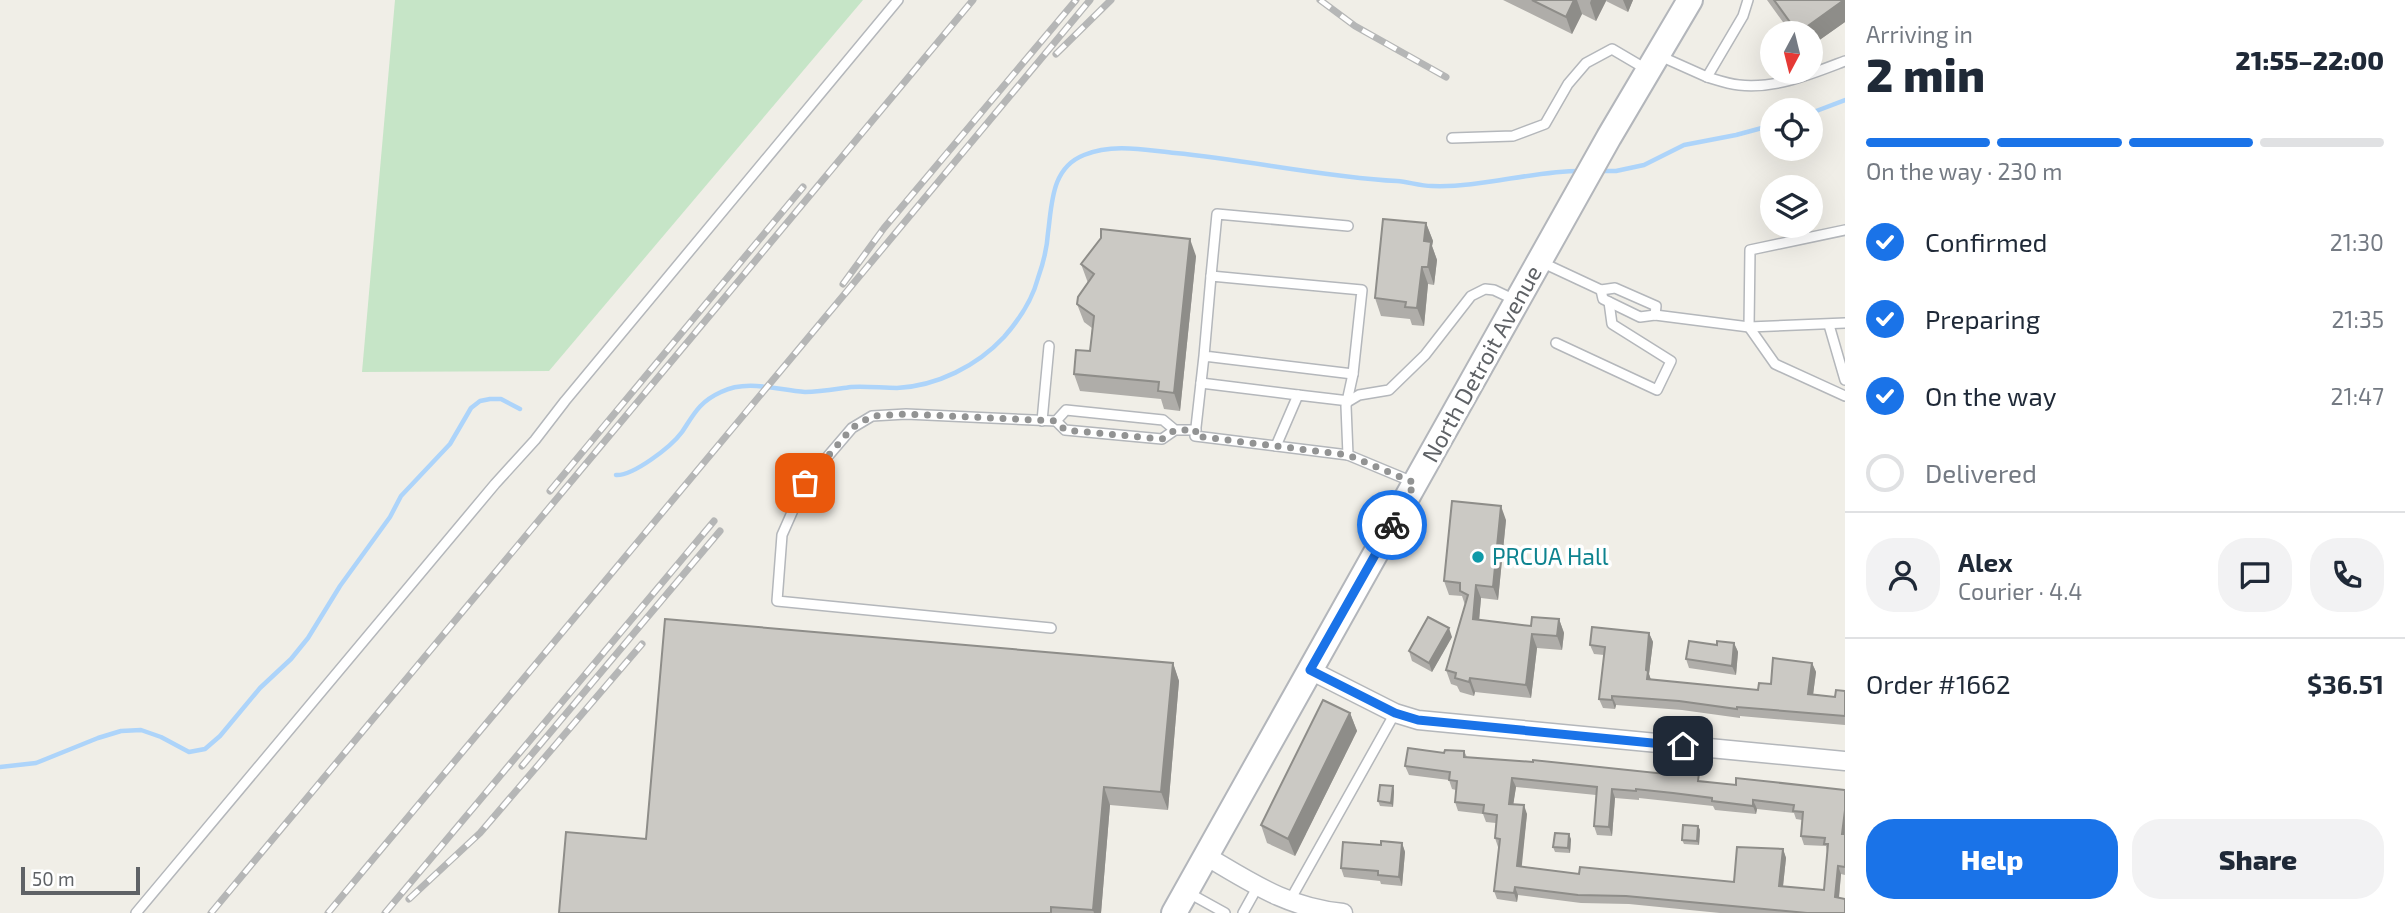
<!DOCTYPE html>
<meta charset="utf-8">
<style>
body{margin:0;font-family:"Exo 2",sans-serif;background:#f2f2f3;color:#1f2937;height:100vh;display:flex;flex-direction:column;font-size:26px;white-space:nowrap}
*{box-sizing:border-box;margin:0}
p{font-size:23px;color:#747a83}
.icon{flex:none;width:38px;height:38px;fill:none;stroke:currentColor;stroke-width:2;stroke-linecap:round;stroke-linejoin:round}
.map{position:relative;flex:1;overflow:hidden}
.side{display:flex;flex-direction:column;background:#fff;width:560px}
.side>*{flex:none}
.needle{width:46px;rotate:187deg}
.fabs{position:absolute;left:1760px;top:21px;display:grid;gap:14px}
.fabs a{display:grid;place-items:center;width:63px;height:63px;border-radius:50%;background:#fff;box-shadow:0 7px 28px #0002;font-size:35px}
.scale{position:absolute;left:21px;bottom:18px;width:119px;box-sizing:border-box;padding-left:7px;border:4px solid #5f6266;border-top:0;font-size:19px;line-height:24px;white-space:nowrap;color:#5f6266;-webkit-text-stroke:5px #fff;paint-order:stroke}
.pin{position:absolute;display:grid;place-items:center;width:60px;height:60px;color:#fff;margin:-30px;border-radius:14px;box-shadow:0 4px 10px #0006}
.courier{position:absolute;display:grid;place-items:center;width:70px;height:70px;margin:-35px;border:5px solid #1a73e8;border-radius:50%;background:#fff;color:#222;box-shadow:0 2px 9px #0007}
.head em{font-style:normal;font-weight:800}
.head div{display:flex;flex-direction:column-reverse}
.head{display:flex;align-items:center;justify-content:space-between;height:119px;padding:0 21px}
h1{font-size:46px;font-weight:800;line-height:52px}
.bar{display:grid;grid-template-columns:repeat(4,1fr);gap:10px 7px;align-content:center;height:84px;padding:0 21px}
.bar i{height:9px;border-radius:5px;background:#e0e1e3}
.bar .on{background:#1a73e8}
.bar p{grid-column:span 4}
.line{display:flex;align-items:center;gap:18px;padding:0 21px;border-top:2px solid #e0e1e3}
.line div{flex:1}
.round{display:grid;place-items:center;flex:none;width:74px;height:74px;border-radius:28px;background:#f2f2f3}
ol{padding:0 21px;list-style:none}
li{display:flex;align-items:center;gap:21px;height:77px}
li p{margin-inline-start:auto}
li .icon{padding:7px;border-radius:50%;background:#1a73e8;color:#fff;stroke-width:4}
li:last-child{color:#747a83}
li i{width:38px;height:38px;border:4px solid #e0e1e3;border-radius:50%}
.primary-button{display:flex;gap:14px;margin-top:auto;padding:14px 21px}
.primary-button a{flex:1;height:80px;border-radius:28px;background:#1a73e8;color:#fff;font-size:28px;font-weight:800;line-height:80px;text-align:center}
.primary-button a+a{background:#f2f2f3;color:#1f2937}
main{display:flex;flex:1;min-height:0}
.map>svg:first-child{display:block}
</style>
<main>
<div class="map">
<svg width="1845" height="913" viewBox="0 0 1845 913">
<rect width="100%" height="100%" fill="#f0eee7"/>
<polygon fill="#c6e5c7" points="395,0 863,0 549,371 362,372"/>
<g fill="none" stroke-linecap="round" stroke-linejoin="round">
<g stroke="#add4fa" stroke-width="4.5">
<polyline points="1811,113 1845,100"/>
<polyline points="1599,171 1616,171 1644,165 1684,145 1736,135 1773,125"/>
<path d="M616,475c17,1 55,-28 66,-43 12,-18 17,-30 39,-40 26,-13 56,-2 84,0 16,0 31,-3 46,-5 16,-1 31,1 46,1 40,-2 80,-22 107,-51 15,-17 28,-36 34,-59 5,-14 9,-30 10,-45 4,-29 3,-65 36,-78 29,-12 61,-5 91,-2 74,7 148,24 222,28 12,1 23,5 35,5 49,2 99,-15 148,-15"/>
<polyline points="0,767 36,763 98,738 121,731 141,730 161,737 189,752 205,749 220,736 260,688 291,659 308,638 340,586 390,517 401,496 450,444 471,408 480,401 490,399 501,399 520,409"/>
</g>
<defs>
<g id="service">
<polyline points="1660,56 1707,77 1743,16 1748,0"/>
<path d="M1707,77c10,3 21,7 32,8 37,4 72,-11 106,-24"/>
<polyline points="1452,138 1513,136 1545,124 1568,84 1586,63 1612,49 1646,69"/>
<polyline points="1845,230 1750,250 1749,327 1775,364 1845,396"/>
<polyline points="1541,262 1601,290 1615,288 1656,306 1655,315"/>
<polyline points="1211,276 1217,214 1348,226"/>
<polyline points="1601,290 1603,299 1640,317 1655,315 1749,327 1845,323"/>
<polyline points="1829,325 1845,380"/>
<polyline points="1556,343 1657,390 1671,361 1612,324 1609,302"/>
<polyline points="1204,356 1211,276 1362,290 1353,374 1204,356 1195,436 1348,455"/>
<polyline points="1353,374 1346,406 1348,455 1413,482"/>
<polyline points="1201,383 1298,395"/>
<polyline points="1042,421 1049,346"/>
<polyline points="1175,430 1163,420 1066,410 1056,421 1065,430 1162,439 1175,430 1196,430"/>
<polyline points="1276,446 1298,395 1349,401 1359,395 1389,390 1425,355 1471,296 1485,289 1494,290 1515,300"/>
<polyline points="1051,628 777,601 782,535 805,483 852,428 872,416 906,414 1056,421"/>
<polyline points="1187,892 1225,913"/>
<polyline points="1289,902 1395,713"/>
<polyline points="136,913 495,484 535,440 565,401 898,0"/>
<polyline points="1243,913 1258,886"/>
</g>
<g id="minor">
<polyline points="1310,670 1395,713 1418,720 1845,761"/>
<path d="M1206,856c46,27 82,52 137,57"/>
</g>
<polyline id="secondary" points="1174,913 1609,137 1690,0"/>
</defs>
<use href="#service" stroke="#b4b7bb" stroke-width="12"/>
<use href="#minor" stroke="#b4b7bb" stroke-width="21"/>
<use href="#secondary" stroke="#b3b6bb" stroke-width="28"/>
<use href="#service" stroke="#fff" stroke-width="9"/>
<use href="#minor" stroke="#fff" stroke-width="18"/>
<use href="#secondary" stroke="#fff" stroke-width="24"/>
<defs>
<g id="rail">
<polyline points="1320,0 1355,26 1446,77"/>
<polyline points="1056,54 1111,0"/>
<polyline points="843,284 884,228 1076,0"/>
<polyline points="550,491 803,187"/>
<polyline points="522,766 720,531"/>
<polyline points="409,899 480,833 642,644"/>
<polyline points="211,913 973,0"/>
<polyline points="328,913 1090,0"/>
<polyline points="385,913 714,521"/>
</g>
</defs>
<use href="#rail" stroke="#b5b6b6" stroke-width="7"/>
<use href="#rail" stroke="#fff" stroke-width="4.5" stroke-dasharray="13" stroke-linecap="butt"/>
</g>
<g fill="#afada9" fill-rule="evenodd">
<polygon points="1503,0 1633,0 1628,12 1606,1 1596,21 1582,14 1572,34"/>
<polygon points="1767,0 1845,0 1845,22 1811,46 1811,33 1791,33"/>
<polygon points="1426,223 1433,241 1432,246 1437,260 1434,285 1428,284 1424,326 1412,325 1410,319 1381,316 1375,298"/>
<polygon points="1196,256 1180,411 1164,409 1161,399 1080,391 1074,374 1090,351 1092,328 1084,322 1077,304 1088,283 1081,264"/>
<polygon points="1506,520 1498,600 1481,598 1479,620 1531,626 1559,619 1564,633 1562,650 1537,648 1531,698 1475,692 1474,696 1460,692 1457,686 1451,684 1446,670 1465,605 1462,596 1449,595 1444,581"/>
<polygon points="1649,633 1653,642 1649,674 1651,680 1758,690 1812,663 1816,672 1813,694 1835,697 1845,691 1845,725 1740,716 1740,718 1682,710 1616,705 1615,709 1603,708 1599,699 1604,655 1594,654 1590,645"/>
<polygon points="1452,637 1432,672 1412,661 1409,651"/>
<polygon points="1734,643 1738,652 1736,675 1689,668 1686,659 1717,645"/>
<polygon points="1173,663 1179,681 1168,810 1110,805 1101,913 559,913 646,839"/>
<polygon points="1350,713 1357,731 1295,856 1267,843 1261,825"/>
<path d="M1464,751l3,6 235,25 34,3 109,5v85l-4,-1 -2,24 6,15h-125l-91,-9 -48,-1 -63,-8 -1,7 -20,-3 -3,-8 5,-44h-1l-3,-9 1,-15 -10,-1 -3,-8 -25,-3 -3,-9 1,-12 -4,-1 -3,-9 -40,-5 -4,-9 39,-13zM1516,787l80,8 -2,31 3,9 15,1 3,-38 24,2v-2l74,8 2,4 41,4 1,-5 37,4 2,6 6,1 -1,16 3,9 22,1 1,6 -3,38 -41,-4 3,-28 -3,-9 -49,33 -155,-8 -58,-8 6,-52 -14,-10z"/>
<polygon points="1393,786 1394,791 1393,807 1380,806 1378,801"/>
<polygon points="1698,826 1700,830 1699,845 1684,844 1682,840"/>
<polygon points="1571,839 1570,853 1555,852 1553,847"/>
<polygon points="1402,843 1405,852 1402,886 1381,884 1380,881 1344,877 1341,868 1381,845"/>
</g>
<g fill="#8e8d89">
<polygon points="1574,0 1577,0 1582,14 1572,34 1566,17"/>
<polygon points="1591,0 1606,0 1606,1 1596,21 1590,3"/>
<polygon points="1623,0 1633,0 1628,12"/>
<polygon points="1845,0 1845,22 1811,46 1811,33 1798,33"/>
<polygon points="1426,223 1433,241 1432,246 1437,260 1434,285 1428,267 1424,241"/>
<polygon points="1190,239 1196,256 1180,411 1174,393"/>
<polygon points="1422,267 1428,284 1424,326 1417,308"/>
<polygon points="1501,506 1506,520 1498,600 1493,587"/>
<polygon points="1476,585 1481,598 1478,632 1473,619"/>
<polygon points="1559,619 1564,633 1562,650 1557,636"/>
<polygon points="1449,628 1452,637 1432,672 1429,663"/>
<polygon points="1649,633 1653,642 1649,674 1651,680 1647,679 1646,670"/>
<polygon points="1532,634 1537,648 1531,698 1526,685"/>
<polygon points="1734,643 1738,652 1736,675 1732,666"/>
<polygon points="1173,663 1179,681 1168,810 1161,792"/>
<polygon points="1812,663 1816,672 1812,703 1808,694"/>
<polygon points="1470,678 1475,692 1474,696 1469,682"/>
<polygon points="1612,696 1616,705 1615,709 1612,700"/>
<polygon points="1350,713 1357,731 1295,856 1288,839"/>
<polygon points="1512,778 1516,787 1512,813 1509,804"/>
<polygon points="1393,786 1394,791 1393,807 1391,803"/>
<polygon points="1104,787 1110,805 1101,913 1094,913 1093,910"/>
<polygon points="1612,789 1615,798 1612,836 1609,827"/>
<polygon points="1753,800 1757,809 1756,814 1753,806"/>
<polygon points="1524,805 1527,814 1521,874 1517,866"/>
<polygon points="1845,810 1845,841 1842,834"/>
<polygon points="1698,826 1700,830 1699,845 1697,841"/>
<polygon points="1569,834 1571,839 1570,853 1568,848"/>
<polygon points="1402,843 1405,852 1402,886 1399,877"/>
<polygon points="1783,849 1786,858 1782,895 1779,886"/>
<polygon points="1838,866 1841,874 1838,906 1835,897"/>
<polygon points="1515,887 1518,895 1517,902 1514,893"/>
</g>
<g fill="#cbc9c4" stroke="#8e8d89" stroke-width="2" fill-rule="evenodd">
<polygon points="1532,0 1574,0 1566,17"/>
<polygon points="1774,0 1844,0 1798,33"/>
<polygon points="1383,219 1426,223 1424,241 1431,242 1428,267 1422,267 1417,308 1405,307 1406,302 1375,298"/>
<polygon points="1101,229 1190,239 1174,393 1158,391 1159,382 1074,374 1076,350 1090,351 1094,316 1077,304 1078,297 1094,274 1081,264 1101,238"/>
<polygon points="1452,501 1501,506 1493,587 1476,585 1473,619 1531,626 1532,617 1559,619 1557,636 1532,634 1526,685 1470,678 1469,682 1455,678 1456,673 1446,670 1468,595 1460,591 1460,583 1444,581"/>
<polygon points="1428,617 1449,628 1429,663 1409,651"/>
<polygon points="665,619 1173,663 1161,792 1104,787 1093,910 1051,907 1051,913 559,913 566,832 646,839"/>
<polygon points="1592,627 1649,633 1646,670 1648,671 1647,679 1758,690 1759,683 1771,684 1773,658 1812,663 1808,694 1835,697 1836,690 1845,691 1845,716 1737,707 1737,709 1679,701 1612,696 1612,700 1599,699 1605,647 1590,645"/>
<polygon points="1689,641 1717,645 1717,641 1734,643 1732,666 1686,659"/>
<polygon points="1323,700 1350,713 1288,839 1261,825"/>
<path d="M1408,748l36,5 1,-3 19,1v6l69,5v-2l142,15 1,-4 23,2 -1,8 38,4v-7l109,12v20l-3,24h3v33l-7,-1 -3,31 10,2v14h-38l-181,-17 -48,-1 -63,-8 -1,6 -20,-2 6,-52 -5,-1 2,-23 -14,-2 1,-8 -29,-3 2,-21 -8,-1 1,-8 -45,-6zM1512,778l85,9 -3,39 15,1 3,-38 24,2v-2l37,4 39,5v3l41,5v-6l41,5 -1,6 10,1 -2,24 24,2 -1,6h4l-4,46 -45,-4 4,-37 -46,-2 -3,35 -154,-15 -1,7 -62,-8 7,-61 -15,-1z"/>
<polygon points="1380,785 1393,786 1391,803 1378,801"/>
<polygon points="1683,825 1698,826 1697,841 1682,840"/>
<polygon points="1555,833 1569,834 1568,848 1553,847"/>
<polygon points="1381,841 1402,843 1399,877 1378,875 1378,871 1341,868 1343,842 1381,845"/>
</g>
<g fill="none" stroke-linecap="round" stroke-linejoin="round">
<polyline stroke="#929393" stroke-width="7" stroke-dasharray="0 12.6" points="805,483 852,428 872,416 906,414 1056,421 1065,430 1162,439 1175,430 1196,430 1195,436 1348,455 1415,483 1392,525"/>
<polyline stroke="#1a73e8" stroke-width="9" points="1392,525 1310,670 1395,713 1418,720 1683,746"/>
</g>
<circle fill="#0f9aa8" stroke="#fff" stroke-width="2.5" cx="1478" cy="557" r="7"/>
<g text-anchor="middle" stroke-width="7" stroke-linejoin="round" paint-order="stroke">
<g font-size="23" fill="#5f6266" stroke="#fff">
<text transform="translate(1482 364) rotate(-61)" y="8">North Detroit Avenue</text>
</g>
<g font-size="23" fill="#0d838f" stroke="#fff" text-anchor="start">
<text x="1492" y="565">PRCUA Hall</text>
</g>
</g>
</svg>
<div class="fabs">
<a><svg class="needle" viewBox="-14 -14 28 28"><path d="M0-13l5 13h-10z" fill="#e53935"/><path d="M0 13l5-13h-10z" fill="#747a83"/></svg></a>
<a><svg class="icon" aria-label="locate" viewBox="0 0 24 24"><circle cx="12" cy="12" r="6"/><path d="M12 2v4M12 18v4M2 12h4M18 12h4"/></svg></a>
<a><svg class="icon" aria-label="layers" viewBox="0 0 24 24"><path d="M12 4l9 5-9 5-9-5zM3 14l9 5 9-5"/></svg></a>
</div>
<div class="scale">50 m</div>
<div class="pin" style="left:805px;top:483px;background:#ea580c"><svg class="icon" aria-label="bag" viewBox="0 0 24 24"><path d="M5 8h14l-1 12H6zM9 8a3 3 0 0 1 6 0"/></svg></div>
<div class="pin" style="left:1683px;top:746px;background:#1f2937"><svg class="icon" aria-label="home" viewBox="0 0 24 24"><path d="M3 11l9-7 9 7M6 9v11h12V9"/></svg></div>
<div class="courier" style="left:1392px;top:525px"><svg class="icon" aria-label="bike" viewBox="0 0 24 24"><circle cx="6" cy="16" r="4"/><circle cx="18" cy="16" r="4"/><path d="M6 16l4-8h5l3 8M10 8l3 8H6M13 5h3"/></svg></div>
</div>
<section class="side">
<div class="head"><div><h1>2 min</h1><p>Arriving in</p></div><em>21:55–22:00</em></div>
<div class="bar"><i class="on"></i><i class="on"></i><i class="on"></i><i></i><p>On the way · 230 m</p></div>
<ol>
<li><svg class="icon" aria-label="check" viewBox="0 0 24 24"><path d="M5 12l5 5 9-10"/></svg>Confirmed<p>21:30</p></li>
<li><svg class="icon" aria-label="check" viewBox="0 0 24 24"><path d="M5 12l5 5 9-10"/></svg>Preparing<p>21:35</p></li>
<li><svg class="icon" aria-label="check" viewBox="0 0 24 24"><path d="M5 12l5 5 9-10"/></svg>On the way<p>21:47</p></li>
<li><i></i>Delivered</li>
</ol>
<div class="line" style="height:126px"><a class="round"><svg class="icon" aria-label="person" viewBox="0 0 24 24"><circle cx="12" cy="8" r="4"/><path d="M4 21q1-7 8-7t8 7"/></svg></a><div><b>Alex</b><p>Courier · 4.4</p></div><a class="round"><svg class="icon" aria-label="chat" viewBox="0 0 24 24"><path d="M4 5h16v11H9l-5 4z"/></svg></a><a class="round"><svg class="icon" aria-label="phone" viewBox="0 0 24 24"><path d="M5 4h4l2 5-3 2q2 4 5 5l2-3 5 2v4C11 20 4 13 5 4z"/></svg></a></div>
<div class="line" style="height:91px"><div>Order #1662</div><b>$36.51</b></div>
<div class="primary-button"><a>Help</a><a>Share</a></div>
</section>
</main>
